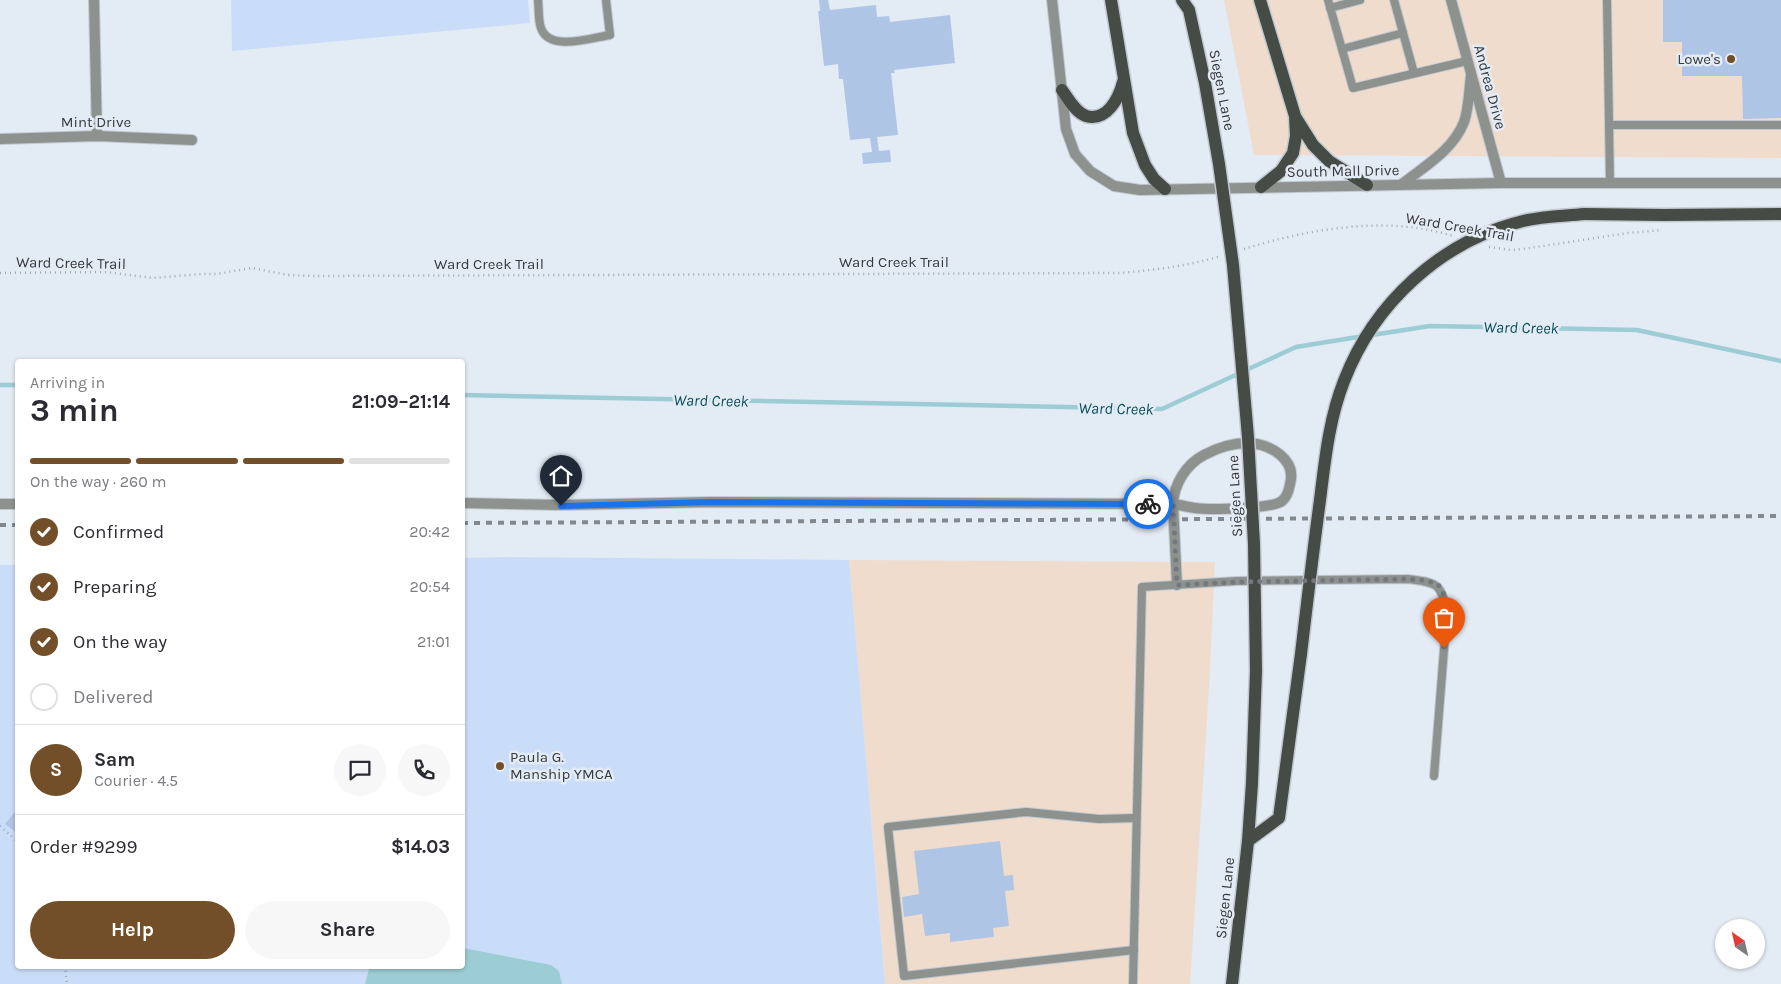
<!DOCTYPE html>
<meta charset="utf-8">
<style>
body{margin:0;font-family:Karla,sans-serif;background:#f7f7f7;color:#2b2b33;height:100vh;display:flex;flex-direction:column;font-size:19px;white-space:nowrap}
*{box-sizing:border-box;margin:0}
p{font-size:16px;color:#7c7c81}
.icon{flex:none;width:28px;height:28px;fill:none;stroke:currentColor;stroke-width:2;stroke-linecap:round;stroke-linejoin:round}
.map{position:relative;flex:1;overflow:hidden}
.panel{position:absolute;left:15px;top:359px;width:450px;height:610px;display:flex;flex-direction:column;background:#fff;border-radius:5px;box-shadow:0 1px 4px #0004}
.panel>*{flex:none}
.needle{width:32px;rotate:326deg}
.fabs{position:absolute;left:1715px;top:919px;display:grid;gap:10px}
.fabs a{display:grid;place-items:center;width:50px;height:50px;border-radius:50%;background:#fff;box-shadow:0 1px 4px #0004;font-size:25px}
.pin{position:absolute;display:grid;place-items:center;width:42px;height:42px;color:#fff;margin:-51px -21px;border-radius:50% 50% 50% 0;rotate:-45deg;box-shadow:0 0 5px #0007}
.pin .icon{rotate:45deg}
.courier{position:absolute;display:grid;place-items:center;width:50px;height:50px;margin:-25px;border:4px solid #1a73e8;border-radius:50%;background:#fff;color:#222;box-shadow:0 1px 6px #0007}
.overview em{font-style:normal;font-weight:700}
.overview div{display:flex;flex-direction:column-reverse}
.overview{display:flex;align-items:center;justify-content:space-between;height:85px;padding:0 15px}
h1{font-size:32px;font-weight:700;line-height:38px}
.bar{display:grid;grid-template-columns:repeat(4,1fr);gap:8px 5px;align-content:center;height:60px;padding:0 15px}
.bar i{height:6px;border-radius:4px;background:#e1e1e2}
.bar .selected{background:#724f28}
.bar p{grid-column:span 4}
.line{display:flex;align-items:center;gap:12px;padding:0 15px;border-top:1px solid #e1e1e2}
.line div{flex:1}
.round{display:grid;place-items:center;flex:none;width:52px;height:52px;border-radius:26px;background:#f7f7f7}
ol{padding:0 15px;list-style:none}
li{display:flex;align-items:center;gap:15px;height:55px}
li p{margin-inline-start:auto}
li .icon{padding:5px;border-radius:50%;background:#724f28;color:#fff;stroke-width:4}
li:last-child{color:#7c7c81}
li i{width:28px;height:28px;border:2px solid #e1e1e2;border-radius:50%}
.cta{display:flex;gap:10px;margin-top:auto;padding:10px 15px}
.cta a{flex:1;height:58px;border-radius:30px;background:#724f28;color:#fff;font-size:20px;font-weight:700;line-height:58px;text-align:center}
.cta a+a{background:#f7f7f7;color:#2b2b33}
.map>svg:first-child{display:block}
</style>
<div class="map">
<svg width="1781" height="984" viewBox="0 0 1781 984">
<rect width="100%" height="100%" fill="#e3ebf5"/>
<g fill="#f0dccd">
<polygon points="1224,0 1781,0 1781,158 1254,155"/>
<polygon points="849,560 1215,562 1209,688 1190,984 885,984"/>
</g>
<g fill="#caddf8">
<polygon points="231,0 528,0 530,23 232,51"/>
<polygon points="506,557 849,560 885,984 0,984 0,565 18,565 18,966 462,966 463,558"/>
</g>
<polygon fill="#9cccd4" points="463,948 551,965 559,971 562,984 365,984 370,966 462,966"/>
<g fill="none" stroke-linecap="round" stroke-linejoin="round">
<g stroke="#9cccd4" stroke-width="4.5">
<polyline points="1372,335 1430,326 1637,330 1781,361"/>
<polyline points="0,385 18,385"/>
<polyline points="462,395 1162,409 1296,347 1364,336"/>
</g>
</g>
<g fill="#afc5e6">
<polygon points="819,0 828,0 830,10 876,5 877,17 889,16 890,22 950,15 955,63 894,70 895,73 891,73 898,135 877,137 879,151 890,150 891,162 863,164 862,153 872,152 870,138 850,140 843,79 839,79 838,64 824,66 818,11 820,11"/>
<polygon points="1663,0 1781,0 1781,118 1743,119 1742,76 1682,76 1682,42 1663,42"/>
<polygon points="18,808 18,834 5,824"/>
<polygon points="1000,841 1004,876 1013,875 1014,890 1005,891 1009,926 993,928 994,937 950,942 950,933 925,936 922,914 904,917 902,897 919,894 914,851"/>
</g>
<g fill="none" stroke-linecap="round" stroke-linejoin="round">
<defs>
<g id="service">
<path d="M538,0c1,8 0,20 3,28 8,24 50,10 69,7l-4,-35"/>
<polyline points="1328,0 1353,88 1467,61"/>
<polyline points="1394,0 1414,73"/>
<polyline points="1607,0 1610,184"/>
<polyline points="1330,8 1360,0"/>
<polyline points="1342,49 1403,33"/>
<polyline points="1609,125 1781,125"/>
<polyline points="1134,950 904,976 888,827 1026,812 1099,819 1136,818"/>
<path d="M1133,984l9,-397 95,-6 171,-2c29,4 32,3 39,32l-13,165"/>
</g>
<g id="minor">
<polyline points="94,0 97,136"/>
<polyline points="1451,0 1501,183"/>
<polyline points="0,139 97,136 192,140"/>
<path d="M462,503l99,2 151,-3 461,2c7,1 15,3 22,4 15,2 77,1 87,-7 5,-4 7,-11 8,-17 7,-25 -20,-40 -42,-41 -14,0 -31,5 -44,12 -17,9 -30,28 -31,49l4,81"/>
<polyline points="0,504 18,504"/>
</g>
<g id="tertiary">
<polyline points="1052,0 1066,129 1075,154 1090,171 1114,186 1140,190 1501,183 1781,183"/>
<path d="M1402,184c23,-18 51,-34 62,-62 5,-14 5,-32 7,-46"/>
</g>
<g id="primary">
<polyline points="1111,0 1133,133 1145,165 1154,179 1165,189"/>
<polyline points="1182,0 1189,10 1205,83"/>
<polyline points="1260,0 1295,116 1296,136 1293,153 1281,171 1261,187"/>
<path d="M1062,90c6,8 13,22 24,26 21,6 33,-18 37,-34"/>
<polyline points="1296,118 1313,145 1329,161 1367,185"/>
<polyline points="1584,214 1664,215 1781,214"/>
<polyline points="1248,841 1279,818 1301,654"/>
<polyline points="1232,984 1248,841 1252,783 1256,671"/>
</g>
</defs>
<use href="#service" stroke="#c1c8d0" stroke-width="10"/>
<use href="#minor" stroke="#c1c8d0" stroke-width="12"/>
<use href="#tertiary" stroke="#c1c8d0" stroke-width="12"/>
<use href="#primary" stroke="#c1c8d0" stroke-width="15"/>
<g stroke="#a2a9b0" stroke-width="2.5" stroke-dasharray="1 4" stroke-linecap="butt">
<polyline points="1489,247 1511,250 1523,249 1628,233 1662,230"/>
<path d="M1244,249c64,-20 144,-34 209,-13"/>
<path d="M0,273l106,-1 47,6 49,-4h14l36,-6 36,7 25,1 808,-3c33,-3 65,-7 97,-16"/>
<polyline points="0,826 18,842"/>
<polyline points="65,966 67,984"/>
</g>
<use href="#service" stroke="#8e928e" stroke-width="8"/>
<use href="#minor" stroke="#8e928e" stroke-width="10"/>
<use href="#tertiary" stroke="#8e928e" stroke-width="10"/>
<use href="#primary" stroke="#454c45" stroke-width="12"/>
<g stroke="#83888f" stroke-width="4" stroke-dasharray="6 6" stroke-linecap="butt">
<polyline points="462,523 1781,516"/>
<polyline points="0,525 18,525"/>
</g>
<defs>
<g id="primary-bridge">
<polyline points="1205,83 1219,164 1233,265 1248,437 1254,544 1256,671"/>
<path d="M1301,654c6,-51 12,-102 19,-154 5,-40 9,-81 24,-119 30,-78 97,-140 179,-160 20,-5 41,-5 61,-7"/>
</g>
</defs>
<use href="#primary-bridge" stroke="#c1c8d0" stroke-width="15" stroke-linecap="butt"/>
<use href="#primary-bridge" stroke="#454c45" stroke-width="12"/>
</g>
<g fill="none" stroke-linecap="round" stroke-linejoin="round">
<path stroke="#73787e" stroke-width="5" stroke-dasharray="0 9" d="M1148,504h25l4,81 60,-3 171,-3c9,1 24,1 31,7 12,13 6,46 5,62"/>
<polyline stroke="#1a73e8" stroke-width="6" points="561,506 712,502 1148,504"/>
</g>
<g fill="#724f28" stroke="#e3ebf5" stroke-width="2">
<circle cx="1731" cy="59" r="5"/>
<circle cx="500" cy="766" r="5"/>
</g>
<g text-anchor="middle" stroke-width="5" stroke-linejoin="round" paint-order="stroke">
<g font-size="15" fill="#373a3e" stroke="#e3ebf5" text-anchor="end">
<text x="1721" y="64">Lowe's</text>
<text x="510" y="762" text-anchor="start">Paula G.<tspan x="510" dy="17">Manship YMCA</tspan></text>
</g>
<g font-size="15" fill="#373a3e" stroke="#e3ebf5">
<text transform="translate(1490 87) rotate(75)" y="5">Andrea Drive</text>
<text transform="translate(1222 90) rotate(79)" y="5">Siegen Lane</text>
<text x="96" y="127">Mint Drive</text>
<text transform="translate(1343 171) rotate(-1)" y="5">South Mall Drive</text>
<text transform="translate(1460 227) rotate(10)" y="5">Ward Creek Trail</text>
<text x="894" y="267">Ward Creek Trail</text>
<text transform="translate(71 263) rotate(1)" y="5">Ward Creek Trail</text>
<text x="489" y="269">Ward Creek Trail</text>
<text transform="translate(1235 496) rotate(-93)" y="5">Siegen Lane</text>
<text transform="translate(1225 898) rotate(-84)" y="5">Siegen Lane</text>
</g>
<g font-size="16" font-style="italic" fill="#09505a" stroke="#e3ebf5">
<text transform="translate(1521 327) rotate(1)" y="6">Ward Creek</text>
<text transform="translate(711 400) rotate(1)" y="6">Ward Creek</text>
<text transform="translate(1116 408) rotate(1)" y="6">Ward Creek</text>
</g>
</g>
</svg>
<div class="fabs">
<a><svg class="needle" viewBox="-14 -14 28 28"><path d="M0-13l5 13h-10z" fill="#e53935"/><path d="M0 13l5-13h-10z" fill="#7c7c81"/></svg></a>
</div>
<div class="pin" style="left:1444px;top:648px;background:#ea580c"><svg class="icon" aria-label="bag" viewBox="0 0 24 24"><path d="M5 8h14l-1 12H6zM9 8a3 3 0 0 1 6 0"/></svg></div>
<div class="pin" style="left:561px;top:506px;background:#1f2937"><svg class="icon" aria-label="home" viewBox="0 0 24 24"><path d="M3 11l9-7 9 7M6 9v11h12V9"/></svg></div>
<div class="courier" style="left:1148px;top:504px"><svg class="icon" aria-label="bike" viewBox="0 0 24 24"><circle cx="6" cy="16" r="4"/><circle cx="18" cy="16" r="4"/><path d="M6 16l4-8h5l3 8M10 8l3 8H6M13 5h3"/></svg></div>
<section class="panel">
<div class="overview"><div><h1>3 min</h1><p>Arriving in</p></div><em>21:09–21:14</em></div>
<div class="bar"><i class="selected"></i><i class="selected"></i><i class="selected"></i><i></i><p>On the way · 260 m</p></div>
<ol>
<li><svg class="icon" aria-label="check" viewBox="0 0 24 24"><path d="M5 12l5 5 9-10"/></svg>Confirmed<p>20:42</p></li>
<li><svg class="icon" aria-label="check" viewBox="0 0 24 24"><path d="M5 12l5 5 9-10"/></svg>Preparing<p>20:54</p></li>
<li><svg class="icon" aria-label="check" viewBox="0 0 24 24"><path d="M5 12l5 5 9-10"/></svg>On the way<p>21:01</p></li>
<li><i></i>Delivered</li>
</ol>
<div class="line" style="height:90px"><b class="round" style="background:#724f28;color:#fff">S</b><div><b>Sam</b><p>Courier · 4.5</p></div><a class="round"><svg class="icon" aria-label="chat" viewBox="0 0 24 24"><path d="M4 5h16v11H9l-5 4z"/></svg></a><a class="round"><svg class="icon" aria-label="phone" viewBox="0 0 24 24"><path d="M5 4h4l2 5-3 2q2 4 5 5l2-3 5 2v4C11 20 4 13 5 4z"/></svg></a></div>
<div class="line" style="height:65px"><div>Order #9299</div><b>$14.03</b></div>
<div class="cta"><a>Help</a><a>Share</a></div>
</section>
</div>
